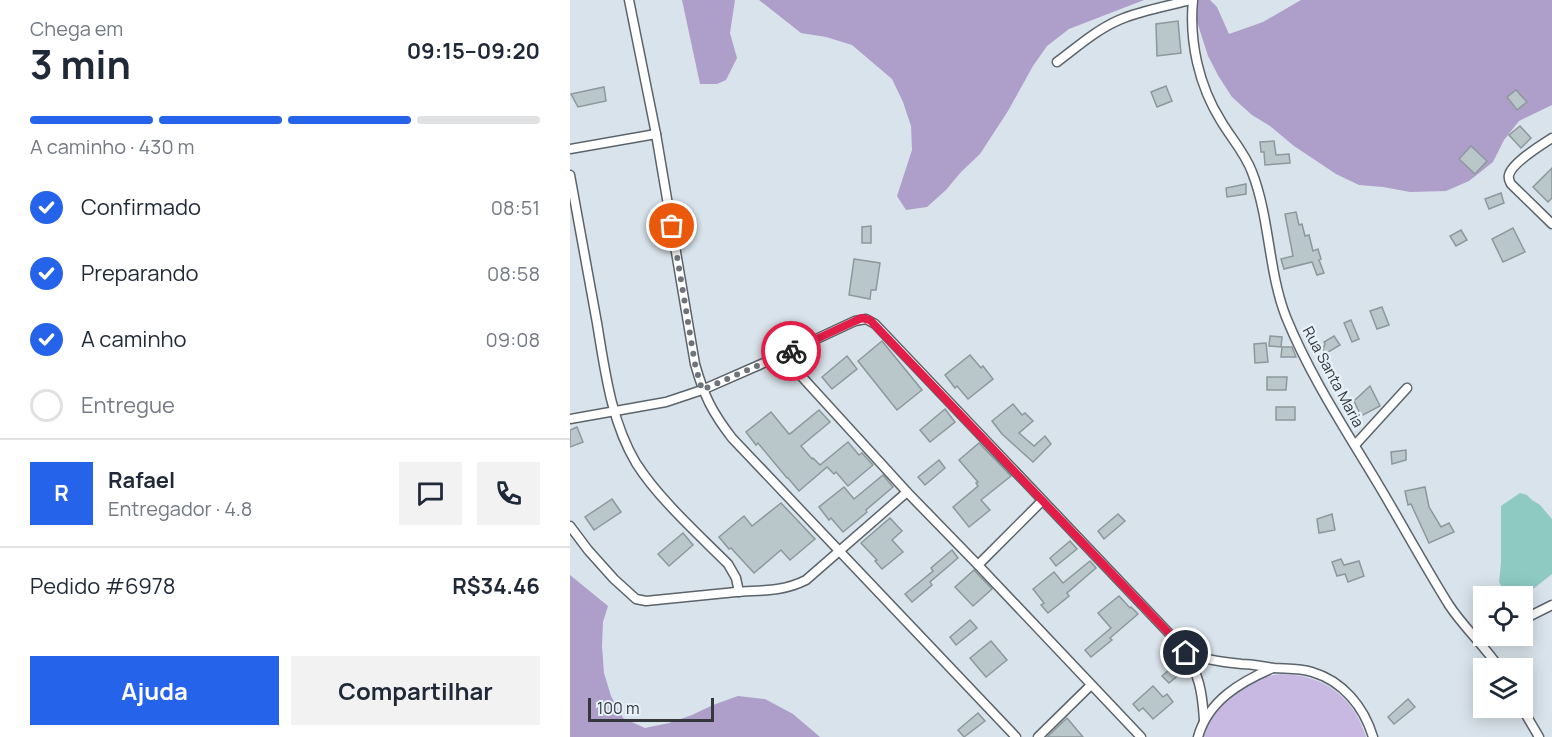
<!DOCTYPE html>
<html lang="pt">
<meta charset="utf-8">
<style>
body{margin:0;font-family:Manrope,sans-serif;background:#f2f2f3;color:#1f2937;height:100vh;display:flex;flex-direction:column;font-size:22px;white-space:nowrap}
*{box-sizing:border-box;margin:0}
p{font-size:20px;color:#747a83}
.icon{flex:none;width:33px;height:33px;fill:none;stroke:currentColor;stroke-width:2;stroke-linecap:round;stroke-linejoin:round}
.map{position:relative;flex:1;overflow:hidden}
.sheet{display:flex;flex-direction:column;background:#fff;width:570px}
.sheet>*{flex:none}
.buttons{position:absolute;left:903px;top:586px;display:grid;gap:12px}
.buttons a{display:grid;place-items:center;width:60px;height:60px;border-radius:0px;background:#fff;box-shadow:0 3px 15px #0003;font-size:30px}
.scale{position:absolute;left:18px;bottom:15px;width:126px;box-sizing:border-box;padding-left:6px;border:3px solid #34383b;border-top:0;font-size:16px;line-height:21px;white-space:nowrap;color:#34383b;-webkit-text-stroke:4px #e6f0f8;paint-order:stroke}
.pin{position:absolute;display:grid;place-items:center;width:51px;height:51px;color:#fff;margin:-26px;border:3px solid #fff;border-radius:50%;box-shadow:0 2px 6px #0007}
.courier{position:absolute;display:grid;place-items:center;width:60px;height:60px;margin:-30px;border:4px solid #e11d48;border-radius:50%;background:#fff;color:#222;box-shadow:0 2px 8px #0007}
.head em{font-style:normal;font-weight:700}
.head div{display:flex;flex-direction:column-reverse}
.head{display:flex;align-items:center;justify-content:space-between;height:102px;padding:0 30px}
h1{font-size:39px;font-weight:700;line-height:45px}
.bar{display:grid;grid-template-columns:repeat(4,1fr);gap:9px 6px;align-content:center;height:72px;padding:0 30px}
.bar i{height:8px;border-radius:4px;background:#e0e1e3}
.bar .selected{background:#2563eb}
.bar p{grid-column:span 4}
.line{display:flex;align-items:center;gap:15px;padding:0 30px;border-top:2px solid #e0e1e3}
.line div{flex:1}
.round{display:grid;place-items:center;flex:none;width:63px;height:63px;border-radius:0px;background:#f2f2f3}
ol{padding:0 30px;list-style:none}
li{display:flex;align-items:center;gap:18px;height:66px}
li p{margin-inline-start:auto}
li .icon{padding:6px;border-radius:50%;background:#2563eb;color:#fff;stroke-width:4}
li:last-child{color:#747a83}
li i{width:33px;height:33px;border:3px solid #e0e1e3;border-radius:50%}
.action{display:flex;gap:12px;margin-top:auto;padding:12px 30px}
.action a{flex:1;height:69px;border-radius:0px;background:#2563eb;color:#fff;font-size:24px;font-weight:700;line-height:69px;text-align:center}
.action a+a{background:#f2f2f3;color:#1f2937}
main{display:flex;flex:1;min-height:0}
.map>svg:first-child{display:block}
</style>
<main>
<section class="sheet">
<div class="head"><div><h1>3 min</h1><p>Chega em</p></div><em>09:15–09:20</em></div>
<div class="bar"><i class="selected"></i><i class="selected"></i><i class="selected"></i><i></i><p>A caminho · 430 m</p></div>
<ol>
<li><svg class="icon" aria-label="check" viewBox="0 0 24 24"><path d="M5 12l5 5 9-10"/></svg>Confirmado<p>08:51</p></li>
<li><svg class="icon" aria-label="check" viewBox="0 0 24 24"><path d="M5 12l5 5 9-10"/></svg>Preparando<p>08:58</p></li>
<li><svg class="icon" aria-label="check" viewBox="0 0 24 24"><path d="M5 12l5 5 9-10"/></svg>A caminho<p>09:08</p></li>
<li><i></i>Entregue</li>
</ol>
<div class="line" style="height:108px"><b class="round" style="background:#2563eb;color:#fff">R</b><div><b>Rafael</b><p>Entregador · 4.8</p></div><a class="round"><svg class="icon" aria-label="chat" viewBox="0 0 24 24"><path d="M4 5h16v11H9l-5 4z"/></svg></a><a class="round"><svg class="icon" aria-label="phone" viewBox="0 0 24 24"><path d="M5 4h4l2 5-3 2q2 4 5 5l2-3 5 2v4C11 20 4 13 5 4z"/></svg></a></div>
<div class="line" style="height:78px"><div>Pedido #6978</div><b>R$34.46</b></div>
<div class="action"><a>Ajuda</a><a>Compartilhar</a></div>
</section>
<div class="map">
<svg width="982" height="737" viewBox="0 0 982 737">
<rect width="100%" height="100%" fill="#d9e3eb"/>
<path fill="#c7b9e1" d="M711,674c43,1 72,22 85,63h-163c10,-36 42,-59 78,-63z"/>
<g fill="#ae9fca">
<polygon points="112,0 574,0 499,29 477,46 463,66 438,111 410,154 391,172 376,190 357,207 336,210 327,196 342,150 341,126 333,102 322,79 282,45 256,37 231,33 189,0 165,0 160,33 167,58 156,80 147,84 130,84"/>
<polygon points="628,0 640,0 647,7 659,34 693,22 731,0 982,0 982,105 949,121 934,140 923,162 899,181 876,191 840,192 813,187 789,185 766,174 724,146 700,126 682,115 662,97 649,77 638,56 623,9"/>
<polygon points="0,575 38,606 33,622 32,646 34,673 41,696 53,718 75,728 99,723 122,715 143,705 168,696 195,699 223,714 250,737 0,737"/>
</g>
<polygon fill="#8ecac2" points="950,493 957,495 962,500 970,505 982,519 982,574 953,597 938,597 929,582 931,563 931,506"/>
<g fill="#bac7ca" stroke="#8c989b" stroke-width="1.5">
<polygon points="608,21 611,53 587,56 586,24"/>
<polygon points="596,86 602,101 587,107 581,92"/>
<polygon points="34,87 36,101 8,107 1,94"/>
<polygon points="946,90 957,102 947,110 937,97"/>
<polygon points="950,126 961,138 951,148 939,135"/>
<polygon points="704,141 706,155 719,154 720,163 695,165 694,152 691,152 690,142"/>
<polygon points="901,146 917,161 905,174 889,159"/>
<polygon points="982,168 982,198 978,202 963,187"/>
<polygon points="676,184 676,194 657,197 656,188"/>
<polygon points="931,193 934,203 919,209 915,199"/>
<polygon points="726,212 729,225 732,224 735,236 739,235 743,251 748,249 751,259 749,260 754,273 747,275 742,262 714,269 711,259 723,256 715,214"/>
<polygon points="301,226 301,243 292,243 292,227"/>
<polygon points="943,228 955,252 933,262 922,239"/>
<polygon points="891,230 897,240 886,246 880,236"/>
<polygon points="284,259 310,263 306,290 301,290 300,299 279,295"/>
<polygon points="812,307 819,325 807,329 800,311"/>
<polygon points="781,320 789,339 782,342 774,323"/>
<polygon points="700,336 712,337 711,347 699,346"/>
<polygon points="764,336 770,345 755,354 753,349 755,344 754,342"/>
<polygon points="312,341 352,390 327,410 288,361"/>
<polygon points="696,343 698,362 685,363 684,344"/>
<polygon points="712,347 722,347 726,357 711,357"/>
<polygon points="400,355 411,368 413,366 423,379 398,399 387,386 385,388 375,375"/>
<polygon points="277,356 287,369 262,389 252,377"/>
<polygon points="697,377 717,377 716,390 697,390"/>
<polygon points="800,386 810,406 791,416 784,401"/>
<polygon points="443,404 452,415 455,413 463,421 449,433 464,446 475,436 481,444 463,462 432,434 422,421"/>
<rect x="706" y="407" width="19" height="13"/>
<polygon points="375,409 385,422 360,442 350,430"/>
<polygon points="249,410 260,422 231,446 242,459 243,458 250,465 278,442 289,455 292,453 303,465 278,486 266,472 264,474 257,467 229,491 218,478 217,478 188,443 186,445 176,432 201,412 219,434 221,433"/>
<polygon points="7,427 13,442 0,447 0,430"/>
<polygon points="409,443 441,476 411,500 420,510 399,527 383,507 408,486 406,483 408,482 389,460"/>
<polygon points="836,450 836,460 822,464 821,452"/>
<polygon points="369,460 375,468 355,485 348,477"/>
<polygon points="313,475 323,487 296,510 297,512 273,532 261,518 259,520 249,507 274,487 284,499"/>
<polygon points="855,487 859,507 871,527 879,523 884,532 859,543 841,504 838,505 835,491"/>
<polygon points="42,499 51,512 24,530 15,517"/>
<polygon points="211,503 245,539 220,560 211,550 184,573 161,548 159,549 149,537 174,516 182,526"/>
<polygon points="548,514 555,521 534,539 528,531"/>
<polygon points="762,514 765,530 749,533 747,519"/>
<polygon points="320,518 332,531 322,540 333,552 312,569 305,561 307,560 291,543"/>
<polygon points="113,533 123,545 99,566 88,554"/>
<polygon points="500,541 507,549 486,566 480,558"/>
<polygon points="382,550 388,558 360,582 362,585 342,602 335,594 363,571 361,568"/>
<polygon points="771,559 774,565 789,561 794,576 778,582 775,574 767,576 762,562"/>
<polygon points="520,561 526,568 497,593 499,596 478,613 471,605 474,603 463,589 484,572 493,583"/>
<polygon points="404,570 422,589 403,606 385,587"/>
<polygon points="549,596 560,608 561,607 568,614 540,638 542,640 521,657 515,650 541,628 528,613"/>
<polygon points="400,620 407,628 386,645 380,637"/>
<polygon points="421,641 437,660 416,677 400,658"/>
<polygon points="612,659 617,668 599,683 592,676"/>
<polygon points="583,686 593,697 597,694 603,702 583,719 573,708 569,711 563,704"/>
<polygon points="838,699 845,707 824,724 818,717"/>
<polygon points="408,713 415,721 394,737 388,730"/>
<polygon points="497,718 513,737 477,737"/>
</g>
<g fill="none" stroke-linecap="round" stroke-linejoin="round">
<defs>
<g id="street">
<path d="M59,0l27,134 39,230c9,32 17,48 37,74l284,299"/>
<path d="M623,0c-4,42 6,86 28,121 10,17 24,32 31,51 18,46 16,99 34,145 24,59 59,112 92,167 24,40 46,81 71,121 15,23 36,41 51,64"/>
<path d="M487,62c20,-15 39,-32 62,-42 23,-10 49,-14 72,-20"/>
<path d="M982,138c-11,7 -40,25 -43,37 -1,4 0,5 2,9l41,40"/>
<polyline points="0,149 86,134"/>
<path d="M0,175c9,50 18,99 27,148 8,48 14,98 39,140 22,35 62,71 92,101l8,14 3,14"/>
<polyline points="212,355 337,492 408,565 571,737"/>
<path d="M0,419l96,-17 36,-12 80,-35 73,-34 11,-2 9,5 309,325c18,11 37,13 58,15 11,0 22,3 32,4 13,1 25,0 38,4 31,9 52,35 61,65"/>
<polyline points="785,445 837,388"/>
<path d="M0,526l18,24 26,29 22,20 10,2c30,-3 60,-6 90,-9 26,-2 46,0 70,-12l101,-88"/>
<polyline points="408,565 472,501"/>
<polyline points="952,620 982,605"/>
<polyline points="910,642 921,636"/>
<path d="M615,650c14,28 17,38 19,70"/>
<polyline points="952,708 969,737"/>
<polyline points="468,737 521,685"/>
<path d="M628,737c10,-36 42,-55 75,-69"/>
</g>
</defs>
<use href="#street" stroke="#5c646b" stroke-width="11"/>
<use href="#street" stroke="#fff" stroke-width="8"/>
</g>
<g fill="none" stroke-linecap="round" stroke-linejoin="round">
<polyline stroke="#6e7479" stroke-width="6" stroke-dasharray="0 10.8" points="102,226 125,364 132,390 221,351"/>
<polyline stroke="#e11d48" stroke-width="8" points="221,351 285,321 292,318 300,320 614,649 616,653"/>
</g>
<g text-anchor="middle" stroke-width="5" stroke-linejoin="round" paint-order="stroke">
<g font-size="15" fill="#34383b" stroke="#e6f0f8">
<text transform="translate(763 377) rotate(62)" y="5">Rua Santa Maria</text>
</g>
</g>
</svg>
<div class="buttons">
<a><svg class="icon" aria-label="locate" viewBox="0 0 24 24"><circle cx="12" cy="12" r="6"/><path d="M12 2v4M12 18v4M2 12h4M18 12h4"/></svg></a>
<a><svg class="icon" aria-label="layers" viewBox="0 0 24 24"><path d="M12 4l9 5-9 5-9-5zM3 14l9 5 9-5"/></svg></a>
</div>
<div class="scale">100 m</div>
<div class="pin" style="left:102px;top:226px;background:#ea580c"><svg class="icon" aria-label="bag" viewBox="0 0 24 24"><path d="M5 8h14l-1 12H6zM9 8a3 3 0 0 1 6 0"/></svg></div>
<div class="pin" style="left:616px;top:653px;background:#1f2937"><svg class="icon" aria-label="home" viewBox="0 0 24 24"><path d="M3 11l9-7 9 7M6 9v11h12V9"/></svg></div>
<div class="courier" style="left:221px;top:351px"><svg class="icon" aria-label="bike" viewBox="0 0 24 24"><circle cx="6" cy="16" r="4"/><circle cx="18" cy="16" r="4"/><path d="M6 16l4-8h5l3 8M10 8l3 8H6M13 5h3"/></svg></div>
</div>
</main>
